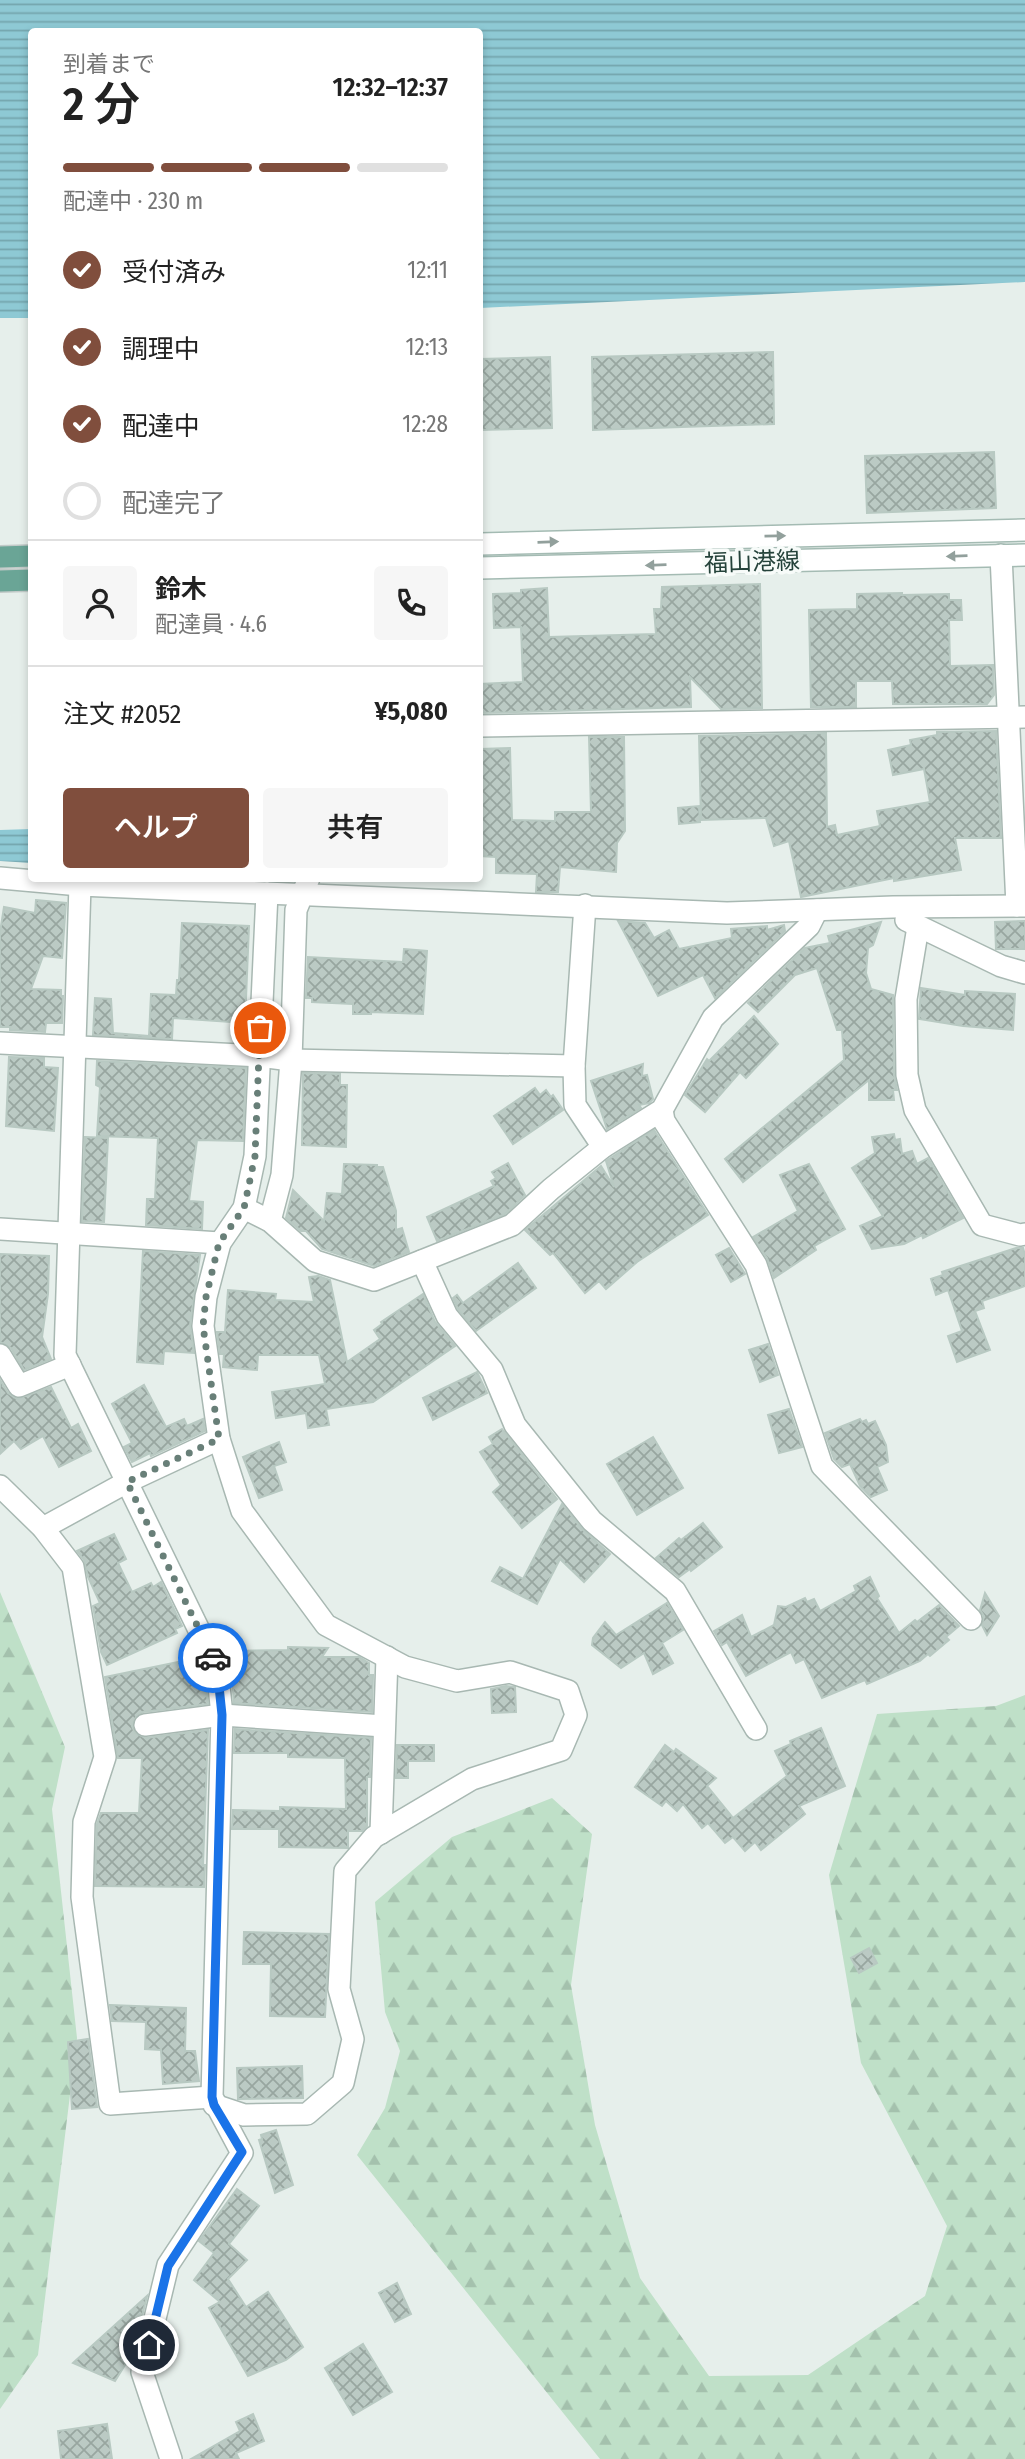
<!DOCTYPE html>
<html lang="ja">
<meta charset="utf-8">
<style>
body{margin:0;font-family:"Fira Sans Condensed","Noto Sans JP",sans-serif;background:#f6f6f6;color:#222;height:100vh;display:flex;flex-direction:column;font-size:26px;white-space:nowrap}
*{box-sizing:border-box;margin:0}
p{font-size:23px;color:#767676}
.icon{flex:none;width:38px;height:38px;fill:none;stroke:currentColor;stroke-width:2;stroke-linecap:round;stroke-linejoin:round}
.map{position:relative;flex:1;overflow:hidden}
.side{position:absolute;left:28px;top:28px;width:455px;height:854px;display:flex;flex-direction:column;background:#fff;border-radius:7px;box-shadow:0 4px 10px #0003}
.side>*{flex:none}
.pin{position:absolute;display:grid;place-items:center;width:60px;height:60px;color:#fff;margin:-30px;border:4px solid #fff;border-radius:50%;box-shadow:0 2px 7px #0007}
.courier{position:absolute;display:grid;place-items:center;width:70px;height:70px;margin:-35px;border:5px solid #1a73e8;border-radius:50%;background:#fff;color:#222;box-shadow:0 2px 9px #0007}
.head em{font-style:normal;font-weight:600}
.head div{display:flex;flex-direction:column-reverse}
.head{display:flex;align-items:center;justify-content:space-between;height:119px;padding:0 35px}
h1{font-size:46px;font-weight:600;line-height:52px}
.bar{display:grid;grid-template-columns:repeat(4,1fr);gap:10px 7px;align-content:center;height:84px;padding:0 35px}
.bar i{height:9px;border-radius:5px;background:#e0e0e0}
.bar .current{background:#804e3d}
.bar p{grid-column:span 4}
.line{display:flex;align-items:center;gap:18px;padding:0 35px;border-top:2px solid #e0e0e0}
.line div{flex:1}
.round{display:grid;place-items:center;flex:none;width:74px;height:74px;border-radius:7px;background:#f6f6f6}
ol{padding:0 35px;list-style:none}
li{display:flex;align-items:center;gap:21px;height:77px}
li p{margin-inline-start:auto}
li .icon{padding:7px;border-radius:50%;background:#804e3d;color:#fff;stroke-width:4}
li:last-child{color:#767676}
li i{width:38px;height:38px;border:4px solid #e0e0e0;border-radius:50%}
.primary-button{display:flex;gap:14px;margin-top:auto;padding:14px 35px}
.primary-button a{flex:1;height:80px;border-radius:7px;background:#804e3d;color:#fff;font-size:28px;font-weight:600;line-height:80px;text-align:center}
.primary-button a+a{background:#f6f6f6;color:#222}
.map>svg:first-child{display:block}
</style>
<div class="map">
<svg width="1025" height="2459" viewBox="0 0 1025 2459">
<defs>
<pattern id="forest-firs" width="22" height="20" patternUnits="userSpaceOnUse" patternTransform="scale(1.75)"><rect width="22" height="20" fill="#bfe0c8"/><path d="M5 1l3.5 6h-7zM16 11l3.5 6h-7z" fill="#a4c1ad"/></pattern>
<pattern id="water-rules" width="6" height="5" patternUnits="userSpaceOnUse" patternTransform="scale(1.75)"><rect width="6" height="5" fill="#8ec9d4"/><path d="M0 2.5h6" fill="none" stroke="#74a5ad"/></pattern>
<pattern id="building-cross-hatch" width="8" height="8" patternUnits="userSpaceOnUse" patternTransform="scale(1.75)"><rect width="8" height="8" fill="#bbcac4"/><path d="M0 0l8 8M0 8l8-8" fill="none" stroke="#98a6a0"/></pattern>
</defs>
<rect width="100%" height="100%" fill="#e6efeb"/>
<g fill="url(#forest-firs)">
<polygon points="0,1592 65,1747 52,1809 77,2038 38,2355 0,2409"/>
<polygon points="1025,1695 1025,2459 600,2459 357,2155 385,2108 400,2051 385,2012 375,1902 452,1837 552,1798 592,1834 571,1985 595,2125 640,2278 709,2376 808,2375 925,2296 947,2226 861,2063 829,1875 877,1714 996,1706"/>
</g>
<g fill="url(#water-rules)">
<polygon points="0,0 1025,0 1025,282 480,308 480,32 32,32 31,318 0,318"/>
<polygon points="31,829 31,863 0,861 0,830"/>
</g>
<g fill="url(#building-cross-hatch)" stroke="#b8c9c2" stroke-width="2">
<polygon points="773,352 774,424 593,430 592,357"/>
<polygon points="550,357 552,428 480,430 480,359"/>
<polygon points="994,452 996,508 867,513 865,456"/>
<polygon points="760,584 762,708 721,709 690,677 691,707 480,713 480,684 523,682 521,627 494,628 493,594 521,593 521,590 547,588 549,637 656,634 654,609 661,609 662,587"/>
<polygon points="902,593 902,595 949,594 949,600 961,600 962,620 949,620 950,666 993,665 994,695 987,704 893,704 892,681 856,681 856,707 811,707 809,610 857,609 857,594"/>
<polygon points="996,731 1001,838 955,838 961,870 894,881 894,878 801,897 789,841 774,846 766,818 701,820 699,736 826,733 827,827 835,825 837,835 880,826 877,811 930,802 924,769 893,775 888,750 911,745 910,740 937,735 937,732"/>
<polygon points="589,737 624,737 625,831 617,843 616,872 560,867 558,892 536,892 537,874 496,873 496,857 480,856 480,749 510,748 512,820 555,821 555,812 591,812"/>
<polygon points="699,806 700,822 679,824 678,808"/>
<polygon points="36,900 66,903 62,958 43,956 31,989 61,990 61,996 63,996 62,1023 46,1023 45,1032 10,1030 10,1027 0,1027 0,932 4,907 35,913"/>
<polygon points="618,921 645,923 654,938 669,930 679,949 732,938 731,929 767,926 767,930 784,925 785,931 715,998 703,975 658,996"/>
<polygon points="1025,921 1025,949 996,949 995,922"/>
<polygon points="881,922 873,945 868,948 866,973 871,989 893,995 894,1075 897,1090 893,1090 894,1100 869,1100 869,1080 743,1182 725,1159 844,1060 842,1030 837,1030 817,968 795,975 758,1012 748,1003 805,948 830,943 828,936"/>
<polygon points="182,923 249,926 245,1023 173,1018 172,1039 93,1035 95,998 111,999 113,1033 149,1036 151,994 176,995 177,980 179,980"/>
<polygon points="404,949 427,951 423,1014 371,1012 371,1014 353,1014 353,1004 312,1002 312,998 306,998 308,957 403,962"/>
<polygon points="921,988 965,995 965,991 1015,994 1013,1030 963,1026 919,1019"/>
<polygon points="754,1016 778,1044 746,1078 740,1072 705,1112 685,1095 707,1059 709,1061"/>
<polygon points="9,1057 44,1058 44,1067 58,1068 54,1131 6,1126"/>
<polygon points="97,1061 246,1068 243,1141 197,1140 189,1201 203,1202 202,1229 146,1225 147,1199 155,1199 158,1138 97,1136 100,1087 96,1085"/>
<polygon points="643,1064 642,1076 647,1075 653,1099 649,1103 639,1105 641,1108 607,1129 591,1081"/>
<polygon points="303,1073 340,1074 340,1085 347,1085 346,1147 302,1145"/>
<polygon points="535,1088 540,1095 546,1090 551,1097 553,1095 563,1110 513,1144 494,1116"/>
<polygon points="654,1130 708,1215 637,1262 606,1289 599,1281 585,1293 553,1253 550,1255 525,1230 601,1166 614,1187 606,1161"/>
<polygon points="894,1134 895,1140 900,1139 902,1154 912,1151 917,1164 928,1158 963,1218 923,1238 922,1235 904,1244 872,1249 860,1226 883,1216 852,1168 875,1153 872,1137"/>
<polygon points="85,1137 108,1138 104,1222 82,1221"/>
<polygon points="508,1163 525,1195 505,1214 437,1241 427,1217 494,1186 491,1181 496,1178 492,1172"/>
<polygon points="344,1164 377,1165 377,1167 383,1167 396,1211 396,1230 402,1228 409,1252 374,1266 322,1249 306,1231 301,1231 286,1218 293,1190 324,1221 327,1193 342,1194"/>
<polygon points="809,1164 845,1229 814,1246 816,1250 774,1278 767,1258 753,1237 798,1211 780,1175"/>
<polygon points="729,1248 745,1274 731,1282 716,1255"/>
<polygon points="1016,1248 1023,1248 1025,1255 1025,1286 982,1301 984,1308 975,1311 990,1350 957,1362 948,1336 962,1331 948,1290 936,1295 931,1279 943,1275 942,1272"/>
<polygon points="143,1251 200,1255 190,1325 194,1353 164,1351 163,1364 137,1362"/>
<polygon points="0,1254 49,1256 48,1294 42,1337 51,1359 24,1370 11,1348 0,1342"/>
<polygon points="518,1263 536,1288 476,1331 458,1309 453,1298 457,1295 463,1303"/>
<polygon points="318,1276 330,1280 347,1362 380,1339 374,1330 382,1324 381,1322 423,1294 435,1322 455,1346 373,1402 326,1409 329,1425 308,1428 306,1413 276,1418 272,1392 325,1384 319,1355 258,1355 257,1370 223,1367 224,1354 220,1354 217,1332 225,1332 228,1290 276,1294 275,1300 314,1302 309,1277"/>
<polygon points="768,1344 778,1375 760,1382 749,1350"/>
<polygon points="477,1372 487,1393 433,1420 423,1398"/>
<polygon points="0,1380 8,1393 17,1399 51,1387 71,1428 78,1424 91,1451 59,1467 43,1436 21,1449 14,1441 0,1454"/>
<polygon points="144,1385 166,1427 184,1419 187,1426 203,1419 205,1431 151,1456 150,1453 132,1462 124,1447 132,1443 112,1404"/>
<polygon points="789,1409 802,1447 779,1453 768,1415"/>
<polygon points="860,1419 862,1422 866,1420 868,1424 875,1421 886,1445 888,1462 877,1467 887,1490 871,1497 860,1486 850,1464 842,1467 834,1459 825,1433"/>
<polygon points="502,1429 557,1499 522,1528 493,1492 501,1485 480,1452 493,1444 489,1437"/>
<polygon points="653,1437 683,1488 637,1515 607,1464"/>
<polygon points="279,1442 286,1462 274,1466 282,1490 259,1498 243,1457"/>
<polygon points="562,1504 582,1529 610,1554 601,1564 584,1582 560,1559 537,1604 492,1581 500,1567 523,1579"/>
<polygon points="703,1523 722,1547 691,1571 690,1569 679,1577 656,1558 679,1538 681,1540"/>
<polygon points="114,1534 126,1559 118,1563 132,1592 151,1583 153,1587 161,1582 182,1626 175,1629 177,1633 107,1665 101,1652 93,1606 100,1603 88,1577 84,1560 77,1551"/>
<polygon points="870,1577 879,1596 877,1598 899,1633 915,1620 917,1622 939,1605 959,1626 946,1637 949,1640 930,1656 928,1654 920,1661 867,1684 865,1680 822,1698 804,1659 796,1663 791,1652 746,1676 727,1642 722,1645 714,1631 742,1615 751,1637 774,1625 778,1606 786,1607 805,1598 807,1602 814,1599 820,1611 856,1591 854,1586"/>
<polygon points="985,1593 999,1616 987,1635 982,1625 984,1616 980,1610"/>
<polygon points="667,1603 683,1630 662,1643 673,1663 653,1674 644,1653 621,1668 592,1645 593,1638 605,1622 616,1635"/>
<polygon points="288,1647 328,1648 322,1657 359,1657 369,1663 369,1675 373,1675 372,1712 234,1703 230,1651 288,1650"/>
<polygon points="198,1658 204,1670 208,1704 143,1712 137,1715 132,1726 135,1733 146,1738 208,1730 203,1865 205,1865 204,1887 95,1886 97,1824 101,1813 139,1813 142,1758 118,1758 105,1677"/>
<polygon points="506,1686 515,1687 516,1712 492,1713 491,1689"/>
<polygon points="821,1728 845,1786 799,1806 805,1814 761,1850 755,1842 745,1851 733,1837 725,1843 708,1823 702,1828 683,1804 677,1811 666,1801 662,1806 635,1787 665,1745 674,1752 676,1749 716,1778 707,1786 733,1818 787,1776 775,1751 791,1744 790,1741"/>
<polygon points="235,1729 371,1738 370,1777 367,1777 367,1826 362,1831 348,1831 348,1848 279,1847 279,1829 232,1829 233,1810 280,1811 280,1807 346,1809 345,1758 288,1757 288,1753 234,1753"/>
<polygon points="397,1745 434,1745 434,1761 408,1761 408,1778 396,1778"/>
<polygon points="244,1932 329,1934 325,2017 270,2016 271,1964 243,1964"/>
<polygon points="869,1948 877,1963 859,1973 851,1958"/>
<polygon points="110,2005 186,2008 185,2051 195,2051 199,2081 163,2084 161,2050 145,2049 146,2022 112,2021"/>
<polygon points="88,2039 97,2107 72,2109 68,2042"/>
<polygon points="302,2066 303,2098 238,2099 237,2068"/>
<polygon points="276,2130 293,2185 275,2193 259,2140 262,2139 261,2135"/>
<polygon points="237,2189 259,2206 229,2244 247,2260 228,2279 246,2307 268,2292 303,2347 286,2360 248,2376 209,2308 220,2302 194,2280 214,2253 199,2241"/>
<polygon points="397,2283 411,2314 395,2322 379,2293"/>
<polygon points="147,2296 133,2352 115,2381 73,2363"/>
<polygon points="363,2344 392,2392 353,2415 325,2368"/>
<polygon points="253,2414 264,2441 236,2453 239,2459 191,2459 240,2431 236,2422"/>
<polygon points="107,2424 112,2459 61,2459 58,2431"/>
</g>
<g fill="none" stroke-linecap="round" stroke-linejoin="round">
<defs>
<g id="minor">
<polyline points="1001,555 1017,906"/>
<polyline points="480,726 1025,717"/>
<polyline points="0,878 80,885 727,913 893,907 1025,906"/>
<polyline points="80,885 65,1355 217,1667 222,1715 212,2097 242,2153 168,2265 142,2372 171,2459"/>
<polyline points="585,905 574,1066 575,1105 603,1147"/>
<polyline points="906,920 1001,966 1025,973"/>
<polyline points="918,927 906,999 907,1075 915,1110 982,1225 1020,1235 1025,1234"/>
<polyline points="0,1043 259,1056 291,1060 574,1066"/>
<polyline points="662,1110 664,1121 756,1265 822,1466 971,1619"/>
<polyline points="244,1208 270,1221 315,1261 374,1280 512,1225 551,1189 603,1147 662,1110 713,1018 809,926 817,910"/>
<polyline points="270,1221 282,1175 291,1060 296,910 309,878"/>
<polyline points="0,1229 220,1243"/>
<polyline points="422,1261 447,1316 492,1370 515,1425 592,1521 675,1591 756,1729"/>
<polyline points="0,1355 19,1386 70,1365"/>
<polyline points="0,1486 43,1528 73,1567 105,1757 84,1822 82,1897 110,2104 212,2097"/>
<polyline points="43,1528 127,1482 219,1439"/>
<polyline points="145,1725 222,1715 384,1726"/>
<polyline points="381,1833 387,1657"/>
<polyline points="214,2105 244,2115 307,2114 343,2083 353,2039 339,1989 345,1871 374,1837 472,1779 561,1750 576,1715 568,1691 510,1672 457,1681 405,1667 326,1625 242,1511 219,1439 203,1326 206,1297 220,1243 244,1208 255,1156 267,893"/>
</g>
<g id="secondary">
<polyline points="480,544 1025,530"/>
<polyline points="480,568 1025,555"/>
</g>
<g id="primary">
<polyline points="0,557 32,556"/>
<polyline points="0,581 32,580"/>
</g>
</defs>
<use href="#minor" stroke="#a8b8b2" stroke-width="24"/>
<use href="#secondary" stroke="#a4bbb3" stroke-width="24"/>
<use href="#primary" stroke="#c2cac8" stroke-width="24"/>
<use href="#minor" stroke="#fff" stroke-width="21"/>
<use href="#secondary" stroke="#fff" stroke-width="21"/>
<use href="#primary" stroke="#6aa596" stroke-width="21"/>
</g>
<defs><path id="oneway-solid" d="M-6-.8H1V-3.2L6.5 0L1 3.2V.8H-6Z" transform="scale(1.75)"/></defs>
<g fill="#92a09c">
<use href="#oneway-solid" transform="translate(775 536) rotate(-1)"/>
<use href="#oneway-solid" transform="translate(548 542) rotate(-2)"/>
<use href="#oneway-solid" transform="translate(957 556) rotate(178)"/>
<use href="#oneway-solid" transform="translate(656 565) rotate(178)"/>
</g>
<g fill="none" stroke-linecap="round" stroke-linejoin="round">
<polyline stroke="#687f78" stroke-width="7" stroke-dasharray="0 12.6" points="213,1658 127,1482 219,1439 203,1326 206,1297 219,1243 244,1208 255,1156 260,1028"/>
<polyline stroke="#1a73e8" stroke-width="9" points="149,2345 168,2266 242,2152 214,2105 212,2097 222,1715 217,1667 213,1658"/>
</g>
<g text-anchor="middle" stroke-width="7" stroke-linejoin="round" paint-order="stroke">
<g font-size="24" fill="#24423a" stroke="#f7fbf9">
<text transform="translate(752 562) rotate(-2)" y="8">福山港線</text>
</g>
</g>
</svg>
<div class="pin" style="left:260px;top:1028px;background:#ea580c"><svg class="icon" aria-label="bag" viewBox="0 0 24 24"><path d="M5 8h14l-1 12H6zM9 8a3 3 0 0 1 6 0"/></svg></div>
<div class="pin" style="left:149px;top:2345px;background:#1f2937"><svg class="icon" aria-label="home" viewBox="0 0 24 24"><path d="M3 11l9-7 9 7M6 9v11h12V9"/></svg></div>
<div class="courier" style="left:213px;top:1658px"><svg class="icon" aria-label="car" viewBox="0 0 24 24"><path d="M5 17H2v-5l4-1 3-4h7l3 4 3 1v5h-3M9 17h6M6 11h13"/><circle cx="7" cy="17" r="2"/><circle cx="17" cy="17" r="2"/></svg></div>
<section class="side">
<div class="head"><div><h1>2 分</h1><p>到着まで</p></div><em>12:32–12:37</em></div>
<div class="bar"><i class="current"></i><i class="current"></i><i class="current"></i><i></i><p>配達中 · 230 m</p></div>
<ol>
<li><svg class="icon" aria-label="check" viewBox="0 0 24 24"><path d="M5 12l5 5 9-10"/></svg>受付済み<p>12:11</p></li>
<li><svg class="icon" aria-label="check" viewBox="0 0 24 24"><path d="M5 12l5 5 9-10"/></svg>調理中<p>12:13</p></li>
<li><svg class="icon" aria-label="check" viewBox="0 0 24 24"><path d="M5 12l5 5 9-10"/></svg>配達中<p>12:28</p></li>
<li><i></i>配達完了</li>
</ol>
<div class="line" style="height:126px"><a class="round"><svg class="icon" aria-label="person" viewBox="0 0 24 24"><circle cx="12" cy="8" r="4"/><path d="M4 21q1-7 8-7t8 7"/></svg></a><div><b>鈴木</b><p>配達員 · 4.6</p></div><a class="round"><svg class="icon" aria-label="phone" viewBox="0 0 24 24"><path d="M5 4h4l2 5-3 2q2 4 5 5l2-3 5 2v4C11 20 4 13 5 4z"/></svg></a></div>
<div class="line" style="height:91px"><div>注文 #2052</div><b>¥5,080</b></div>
<div class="primary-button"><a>ヘルプ</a><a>共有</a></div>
</section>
</div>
